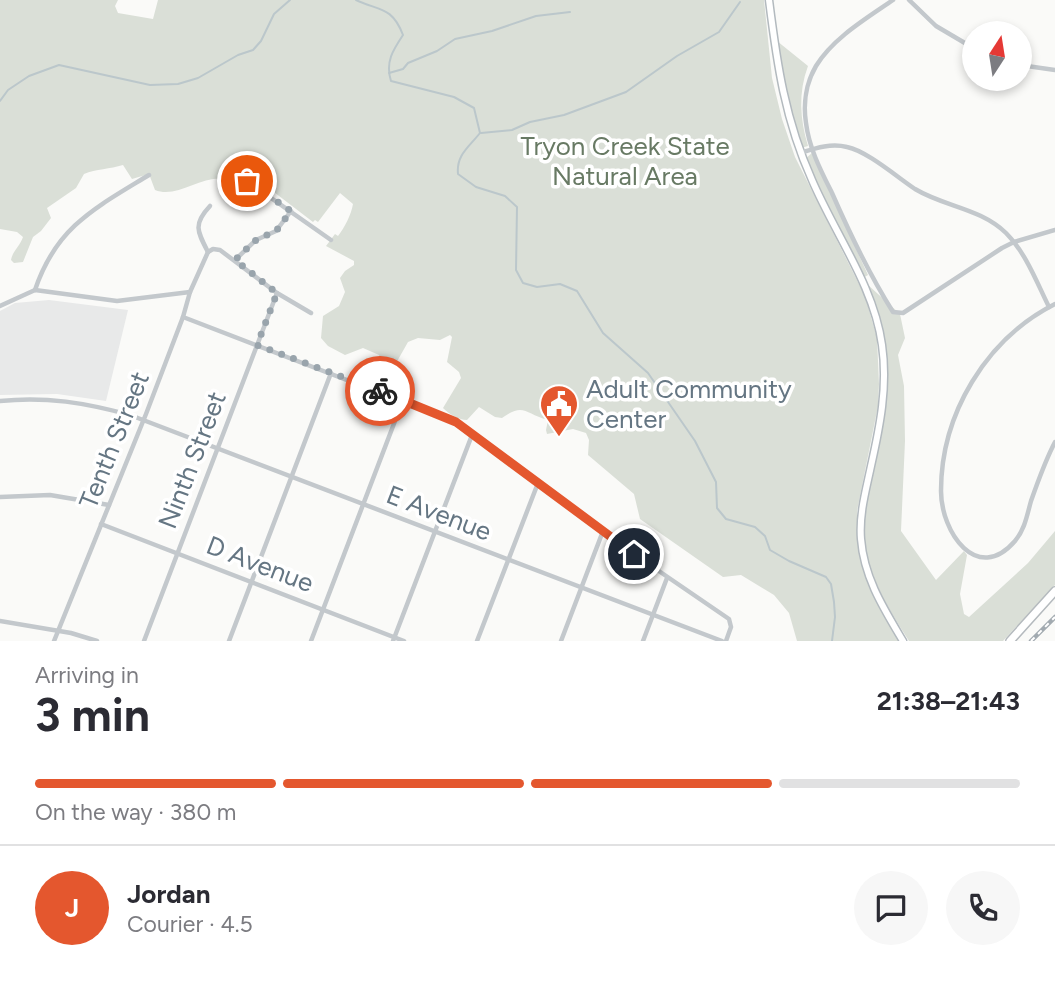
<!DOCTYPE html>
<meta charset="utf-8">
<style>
body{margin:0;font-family:Figtree,sans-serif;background:#f7f7f7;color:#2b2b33;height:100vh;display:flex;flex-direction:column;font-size:26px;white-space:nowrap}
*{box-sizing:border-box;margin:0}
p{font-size:23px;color:#7c7c81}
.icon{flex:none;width:38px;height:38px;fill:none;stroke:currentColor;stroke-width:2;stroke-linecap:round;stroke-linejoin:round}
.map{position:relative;height:641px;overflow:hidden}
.side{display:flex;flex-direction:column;background:#fff;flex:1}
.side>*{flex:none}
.needle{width:46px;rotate:12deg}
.tools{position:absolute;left:962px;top:21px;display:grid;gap:14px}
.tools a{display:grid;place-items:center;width:70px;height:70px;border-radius:50%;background:#fff;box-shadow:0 4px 10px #0003;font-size:35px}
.pin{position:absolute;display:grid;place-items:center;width:60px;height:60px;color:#fff;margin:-30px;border:4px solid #fff;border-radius:50%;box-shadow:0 2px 7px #0007}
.courier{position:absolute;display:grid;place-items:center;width:70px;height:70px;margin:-35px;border:5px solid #e4572e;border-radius:50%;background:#fff;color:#222;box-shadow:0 2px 9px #0007}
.summary em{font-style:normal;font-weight:700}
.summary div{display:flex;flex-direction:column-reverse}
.summary{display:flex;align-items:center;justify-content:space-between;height:119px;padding:0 35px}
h1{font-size:46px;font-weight:700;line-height:52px}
.bar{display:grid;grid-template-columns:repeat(4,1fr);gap:10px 7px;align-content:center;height:84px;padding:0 35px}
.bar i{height:9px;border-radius:5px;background:#e1e1e2}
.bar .selected{background:#e4572e}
.bar p{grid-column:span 4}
.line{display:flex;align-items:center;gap:18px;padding:0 35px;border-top:2px solid #e1e1e2}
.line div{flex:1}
.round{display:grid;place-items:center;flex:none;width:74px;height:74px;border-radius:37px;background:#f7f7f7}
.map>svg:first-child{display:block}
</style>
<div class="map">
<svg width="1055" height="641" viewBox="0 0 1055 641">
<rect width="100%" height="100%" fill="#fafaf8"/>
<polygon fill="#e8e9e9" points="49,300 128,310 106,401 57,394 0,395 0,311 15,303"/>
<g fill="#dadfd7">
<path d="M0,0h118l-3,6 3,7 35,6 5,-19h606l8,78 10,41 13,38 70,139 12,42 2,46 -1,22 -21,105 1,27 12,49 31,54h-104l-8,-28 -15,-18 -33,-20 -18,2 -83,-58 -6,-25 -46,-39 1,-15 -3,-7 -13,-4 -26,5 -1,-4 2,-10c-23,-6 -24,-18 -46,-2l-7,-1 -16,-10 -12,13c-8,0 -18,-6 -24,-12l18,-30 -2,-6 -12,-10 5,-25 -2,-2 -10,5 -22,-2 -10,4 -13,23 -5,2 -9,-4 -2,-8 -16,-7 -18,7 -17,-9 -7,-8 2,-22 16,-10 6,-14 -5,-14 5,-7 9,-6v-4l-28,-15 9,-12 3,2c7,-9 13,-21 15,-32l-13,-11 -22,29 -3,-2 -2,2 -47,-36 9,-16 -18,-10 -13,26c-34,-23 -62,15 -89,4l-6,-16 -17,5 -9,-14c-13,4 -27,4 -39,9l-8,14 -29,20 4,10 -10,13 -8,6 -10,25 -9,1 -3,-3c1,-8 9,-14 12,-23l-6,-5 -17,-3z"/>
<path d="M777,41l31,25c-10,27 -8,53 0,80l-7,2 -10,-27z"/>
<polygon points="812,153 868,275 863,278 805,159"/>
<path d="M867,284l33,30 5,24 -7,17 6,31 1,55 -4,90 35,49 28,-29 3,4 -7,39 4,20 5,3 59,-54 27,-32v54l-52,56h-94c-19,-30 -39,-61 -44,-97 -4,-29 5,-58 11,-86 14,-67 17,-109 -9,-174z"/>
</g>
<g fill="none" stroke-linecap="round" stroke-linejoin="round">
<g stroke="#bbc7cb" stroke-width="2">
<path d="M356,0c23,11 36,6 47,35 -10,15 -18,27 -12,46l63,16 20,11 6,25c-11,14 -24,22 -22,41l18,13 29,9 12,11 -1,63 7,13 14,4 23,-3 17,7 26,42 45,40 47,68 21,41 1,26 9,11 29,8 10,9 5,14 19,11 37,16 5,7 3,18 1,15 -3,24"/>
<polyline points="389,73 403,69 408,63 437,51 455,39 492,31 536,16 570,12"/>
<polyline points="0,101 8,90 29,76 59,65 150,85 178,84 198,78 238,55 253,50 261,41 274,14 290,0"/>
<polyline points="481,133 512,130 530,122 564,115 626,92 677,56 719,32 740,2"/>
</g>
<defs>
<path id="secondary" d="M769,0c8,64 16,120 43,180 23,54 62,106 70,165 6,41 -2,81 -11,121 -5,24 -12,48 -10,73 3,39 23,70 42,102"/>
<polyline id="primary" points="1010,641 1055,591"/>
</defs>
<use href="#secondary" stroke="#b3babf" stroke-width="9"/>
<use href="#primary" stroke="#b5babe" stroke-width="10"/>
<g stroke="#c3c8cc" stroke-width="4.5">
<path d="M893,0c-26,18 -60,38 -77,66 -10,17 -13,38 -10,57 3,25 15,48 26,70 18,41 37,81 61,119l10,1 99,-65 12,-6 41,-12"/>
<polyline points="909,0 936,26 975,49"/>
<polyline points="1020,65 1055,70"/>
<path d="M800,153c16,-5 31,-10 47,-6 20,4 50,30 68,42 30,18 65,19 91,44 20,20 31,50 43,74"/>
<polyline points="247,181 331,240"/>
<polyline points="208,252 213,249 220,250 277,293 311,313"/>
<path d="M208,252c-11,-21 -15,-28 2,-46"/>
<polyline points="235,260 256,240 276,231 291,211"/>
<path d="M35,290c21,-63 60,-82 114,-115"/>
<path d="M1055,304c-69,35 -114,110 -114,187 0,41 36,94 74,50 10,-12 12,-26 16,-40 7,-20 14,-40 24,-59"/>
<polyline points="0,306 35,290 117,301 190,292"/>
<polyline points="183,317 456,422 634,554 729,619 731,627 726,641"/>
<path d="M0,401c46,-5 86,2 130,14l592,226"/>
<polyline points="0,497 50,495 109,505"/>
<polyline points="101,524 404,641"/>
<polyline points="0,621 71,633 97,641"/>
<polyline points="54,641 146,414 183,317 190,292 208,252"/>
<polyline points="144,641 277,293"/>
<polyline points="229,641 331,373"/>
<polyline points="311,641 403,400"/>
<polyline points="393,641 472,435"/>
<polyline points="477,641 538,483"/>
<polyline points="561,641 603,531"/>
<polyline points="643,641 667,578"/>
</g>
<use href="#secondary" stroke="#fff" stroke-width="6"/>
<use href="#primary" stroke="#fff" stroke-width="7"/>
<defs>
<polyline id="rail" points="1031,641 1055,617"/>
</defs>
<use href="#rail" stroke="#a2aab0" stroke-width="4.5"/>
<use href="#rail" stroke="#fff" stroke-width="2" stroke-dasharray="5" stroke-linecap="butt"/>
</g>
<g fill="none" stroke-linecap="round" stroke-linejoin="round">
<polyline stroke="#99a4ac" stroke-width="7" stroke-dasharray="0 12.6" points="247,181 291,211 276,231 256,240 235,260 277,293 257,345 380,391"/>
<polyline stroke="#e4572e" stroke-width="9" points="380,391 456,422 634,554"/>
</g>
<defs>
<symbol id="civic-pin" viewBox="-11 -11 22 30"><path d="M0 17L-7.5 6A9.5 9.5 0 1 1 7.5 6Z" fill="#e4572e" stroke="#fff"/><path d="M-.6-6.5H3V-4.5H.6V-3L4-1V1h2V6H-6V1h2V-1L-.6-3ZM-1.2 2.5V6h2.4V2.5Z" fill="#fff"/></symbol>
</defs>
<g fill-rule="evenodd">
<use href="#civic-pin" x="537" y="382" width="44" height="60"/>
</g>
<g text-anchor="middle" stroke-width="7" stroke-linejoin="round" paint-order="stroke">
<g font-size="26" fill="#687a64" stroke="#fff">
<text x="625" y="155">Tryon Creek State<tspan x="625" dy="30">Natural Area</tspan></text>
</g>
<g font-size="26" fill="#657683" stroke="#fff" text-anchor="start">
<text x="586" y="398">Adult Community<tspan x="586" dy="30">Center</tspan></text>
</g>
<g font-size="26" fill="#657683" stroke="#fff">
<text transform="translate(114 440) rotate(-68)" y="9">Tenth Street</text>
<text transform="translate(192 460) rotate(-69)" y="9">Ninth Street</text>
<text transform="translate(439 513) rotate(21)" y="9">E Avenue</text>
<text transform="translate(260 564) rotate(21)" y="9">D Avenue</text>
</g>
</g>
</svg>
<div class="tools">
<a><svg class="needle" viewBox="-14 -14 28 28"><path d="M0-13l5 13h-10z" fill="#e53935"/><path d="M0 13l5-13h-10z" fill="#7c7c81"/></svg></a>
</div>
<div class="pin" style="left:247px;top:181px;background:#ea580c"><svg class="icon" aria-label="bag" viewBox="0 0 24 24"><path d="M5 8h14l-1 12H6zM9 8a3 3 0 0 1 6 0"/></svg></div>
<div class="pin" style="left:634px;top:554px;background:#1f2937"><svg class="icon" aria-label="home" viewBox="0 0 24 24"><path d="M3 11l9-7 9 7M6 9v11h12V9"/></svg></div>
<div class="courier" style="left:380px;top:391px"><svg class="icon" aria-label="bike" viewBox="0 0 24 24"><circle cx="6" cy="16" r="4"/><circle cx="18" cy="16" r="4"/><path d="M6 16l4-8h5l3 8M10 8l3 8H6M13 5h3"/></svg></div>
</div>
<section class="side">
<div class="summary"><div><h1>3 min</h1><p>Arriving in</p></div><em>21:38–21:43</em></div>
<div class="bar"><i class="selected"></i><i class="selected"></i><i class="selected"></i><i></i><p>On the way · 380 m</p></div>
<div class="line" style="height:126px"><b class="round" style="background:#e4572e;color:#fff">J</b><div><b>Jordan</b><p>Courier · 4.5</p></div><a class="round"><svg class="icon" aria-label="chat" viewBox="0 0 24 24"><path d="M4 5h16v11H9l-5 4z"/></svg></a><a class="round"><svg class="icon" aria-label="phone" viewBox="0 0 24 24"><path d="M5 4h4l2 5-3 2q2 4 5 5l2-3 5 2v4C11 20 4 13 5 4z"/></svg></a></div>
</section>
